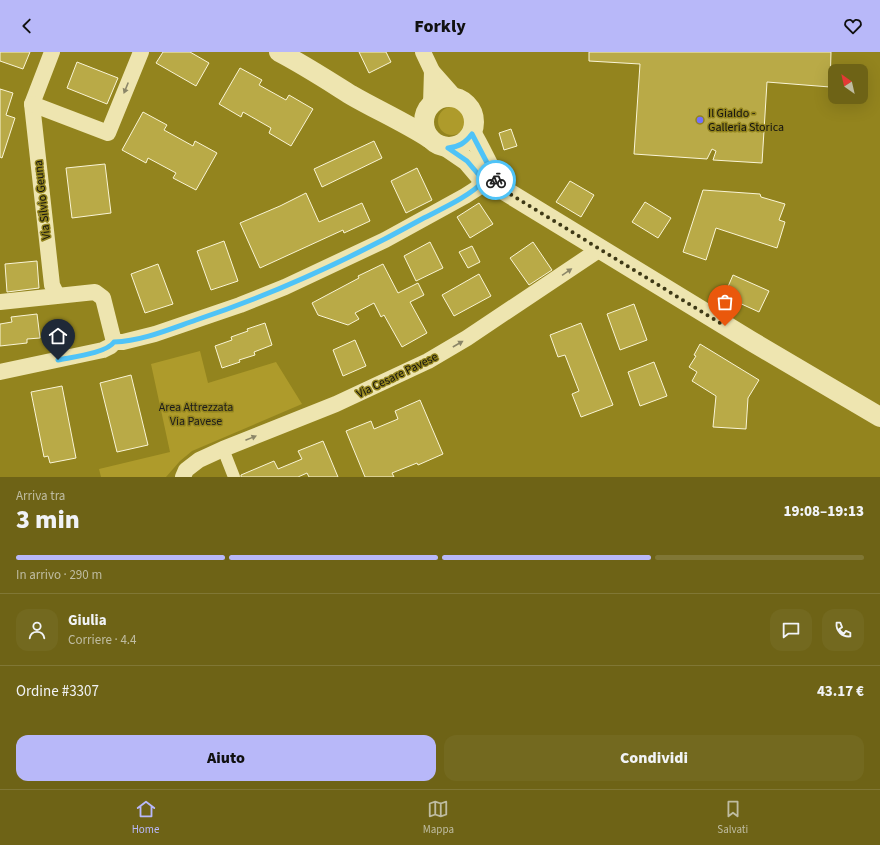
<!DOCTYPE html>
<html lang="it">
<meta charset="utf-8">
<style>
body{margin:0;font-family:"Source Sans 3",sans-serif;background:#73691f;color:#f1f3f6;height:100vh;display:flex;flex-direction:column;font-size:15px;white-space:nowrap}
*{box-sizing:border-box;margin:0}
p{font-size:13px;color:#bfbca1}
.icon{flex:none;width:22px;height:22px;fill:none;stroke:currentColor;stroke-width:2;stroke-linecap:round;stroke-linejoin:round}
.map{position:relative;height:425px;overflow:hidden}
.panel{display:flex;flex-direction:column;background:#6e6316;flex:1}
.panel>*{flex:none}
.needle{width:26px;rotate:326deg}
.fabs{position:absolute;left:828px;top:12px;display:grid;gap:8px}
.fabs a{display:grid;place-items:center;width:40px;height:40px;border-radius:8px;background:#6e6316;box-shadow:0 4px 16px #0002;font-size:20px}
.pin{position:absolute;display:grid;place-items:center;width:34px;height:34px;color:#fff;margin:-41px -17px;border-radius:50% 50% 50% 0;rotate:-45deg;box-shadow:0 0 4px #0007}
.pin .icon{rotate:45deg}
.courier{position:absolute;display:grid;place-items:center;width:40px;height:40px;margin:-20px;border:3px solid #4fc3f7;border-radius:50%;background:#fff;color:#222;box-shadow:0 1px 5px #0007}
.summary em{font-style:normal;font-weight:800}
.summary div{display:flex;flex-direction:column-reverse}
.summary{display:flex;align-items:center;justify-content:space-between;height:68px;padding:0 16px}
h1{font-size:26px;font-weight:800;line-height:30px}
.bar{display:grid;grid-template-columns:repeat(4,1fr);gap:6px 4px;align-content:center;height:48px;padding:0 16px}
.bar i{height:5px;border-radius:3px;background:#807735}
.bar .selected{background:#b8b8f9}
.bar p{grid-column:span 4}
.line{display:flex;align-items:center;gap:10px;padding:0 16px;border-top:1px solid #807735}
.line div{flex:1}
.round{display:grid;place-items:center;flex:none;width:42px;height:42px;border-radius:12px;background:#73691f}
.cta{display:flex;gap:8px;margin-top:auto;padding:8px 16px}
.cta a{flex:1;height:46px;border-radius:12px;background:#b8b8f9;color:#111;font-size:16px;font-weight:800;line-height:46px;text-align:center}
.cta a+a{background:#73691f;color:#f1f3f6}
header{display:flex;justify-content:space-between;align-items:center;height:52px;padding:0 16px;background:#b8b8f9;color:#111;font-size:18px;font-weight:800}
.tabs{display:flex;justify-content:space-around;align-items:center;height:56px;border-top:1px solid #807735;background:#6e6316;font-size:11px;color:#bfbca1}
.tabs a{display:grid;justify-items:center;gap:2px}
.tabs .selected{color:#b8b8f9}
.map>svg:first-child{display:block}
</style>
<header><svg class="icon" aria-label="back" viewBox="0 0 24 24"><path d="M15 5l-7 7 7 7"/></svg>Forkly<svg class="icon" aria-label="heart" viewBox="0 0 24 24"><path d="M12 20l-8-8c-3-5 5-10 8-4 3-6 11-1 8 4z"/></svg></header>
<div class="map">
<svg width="880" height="425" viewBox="0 0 880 425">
<rect width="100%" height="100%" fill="#93841e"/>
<g fill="#ae9b2b">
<circle cx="452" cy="69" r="14"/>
<polygon points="200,299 208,331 276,310 302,352 192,399 180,409 166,425 101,425 99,417 170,400 151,312"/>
</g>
<g fill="#b9aa47" stroke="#faf5d6">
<polygon points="0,0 30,0 23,17 0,9"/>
<polygon points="163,0 190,0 209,11 196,34 156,11"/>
<polygon points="359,0 386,0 391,10 369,21"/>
<polygon points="589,0 831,0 830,35 767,30 762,111 713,108 716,99 712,97 707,107 634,102 640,12 589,9"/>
<polygon points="77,10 118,26 107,52 67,36"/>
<polygon points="240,16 262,28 259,33 286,48 289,43 313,57 291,94 269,81 271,76 243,60 241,65 219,52"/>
<polygon points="0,37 13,41 6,63 15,66 2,106 0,105"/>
<polygon points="143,60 167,73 164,78 193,94 195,89 217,101 196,138 173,126 176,121 148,106 146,111 122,98"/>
<polygon points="511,77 517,94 504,98 499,81"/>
<polygon points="374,89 382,106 322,135 314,117"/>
<polygon points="105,112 111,161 72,166 66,116"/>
<polygon points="417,116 432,148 406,161 391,129"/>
<polygon points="570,129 594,143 581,165 556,150"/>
<polygon points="703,138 760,142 761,145 785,152 779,168 785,170 777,196 716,176 706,208 683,200"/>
<polygon points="306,141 319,170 362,151 370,169 344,181 343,178 260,216 240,171 280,154"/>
<polygon points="645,150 671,166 658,186 632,170"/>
<polygon points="479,151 493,172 470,186 457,165"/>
<polygon points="224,189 238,229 211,238 197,199"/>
<polygon points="430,190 443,216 416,229 404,204"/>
<polygon points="533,190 552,218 529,233 510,206"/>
<polygon points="472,194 480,210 468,216 459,200"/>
<polygon points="37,209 39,236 7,240 5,212"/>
<polygon points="158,212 173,252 145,261 131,222"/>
<polygon points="383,212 398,241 418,231 424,243 410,250 427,281 402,295 384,263 381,265 374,251 355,261 359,267 348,273 318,263 312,251 359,226 358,224"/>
<polygon points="479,222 491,244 454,264 442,243"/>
<polygon points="733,223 769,239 759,260 724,244"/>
<polygon points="634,252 647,288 620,298 607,262"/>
<polygon points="37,262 40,286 27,287 27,291 0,294 0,272 12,270 11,265"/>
<polygon points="265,271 272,293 254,300 255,303 239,308 240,310 222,316 215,294 232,288 231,285 248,279 247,277"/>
<polygon points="581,271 613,353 581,365 572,342 579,339 565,303 558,305 550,283"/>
<polygon points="355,288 366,314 343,324 333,298"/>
<polygon points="700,292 759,328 748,346 746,377 713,375 716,344 692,329 697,320 689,315 696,304 694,303"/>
<polygon points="654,310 667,344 640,354 628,320"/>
<polygon points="131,323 148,393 117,400 100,331"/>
<polygon points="62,334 76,406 50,411 48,404 44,405 31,340"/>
<polygon points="420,348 443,402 418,413 417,411 392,421 394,425 365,425 346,379 371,369 374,377 398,367 395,359"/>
<polygon points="323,389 338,425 309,425 307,421 298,425 241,425 241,423 274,409 278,417 302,407 298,399"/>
</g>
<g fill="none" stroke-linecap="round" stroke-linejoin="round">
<polyline stroke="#eee5b0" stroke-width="12" points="223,397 234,425"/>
<g stroke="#eee5b0" stroke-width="16">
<polyline points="52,0 32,52 52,233 57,243"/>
<polyline points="423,0 432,19 455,45"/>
<polyline points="32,52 108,81 141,0"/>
<polyline points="431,52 432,19"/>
<polyline points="0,250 95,240 103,246 114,290"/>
<polyline points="0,320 103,298 111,294 114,290 123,290 155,282 240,253 285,235 385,188 465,144 476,137 484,129"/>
<polyline points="183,425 186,418 199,408 223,397 336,352 428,309 467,286 600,197"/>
</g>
<g stroke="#eee5b0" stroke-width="20">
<path d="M279,0c25,13 48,28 72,43 26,15 53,27 78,43"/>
<circle cx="449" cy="70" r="25"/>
<path d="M472,82c10,16 17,35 28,52"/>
<polyline points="448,96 467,109 484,129 502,137 751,289 880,365"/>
</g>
</g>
<defs><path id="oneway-solid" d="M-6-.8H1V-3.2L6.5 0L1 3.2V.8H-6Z"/></defs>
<g fill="#8b8668">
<use href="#oneway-solid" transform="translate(126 36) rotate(112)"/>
<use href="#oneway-solid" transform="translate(567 220) rotate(-34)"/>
<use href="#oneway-solid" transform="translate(458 292) rotate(-30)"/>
<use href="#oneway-solid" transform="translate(251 386) rotate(-22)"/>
</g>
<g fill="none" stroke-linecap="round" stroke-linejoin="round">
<polyline stroke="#3e3916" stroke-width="4" stroke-dasharray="0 7.2" points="496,128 502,137 725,274"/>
<path stroke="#4fc3f7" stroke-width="5" d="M58,308c14,-3 49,-7 56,-18 28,-1 56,-13 82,-22 78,-26 154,-61 226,-101 21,-11 45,-21 62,-38l-17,-20 -19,-13c11,-1 17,-5 24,-14l24,46"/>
</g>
<circle fill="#7270fd" stroke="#93841e" stroke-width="1.5" cx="700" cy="68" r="4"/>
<g text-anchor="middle" stroke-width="3" stroke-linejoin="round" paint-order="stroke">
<g font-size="12" fill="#111" stroke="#93841e" text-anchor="start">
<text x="708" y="65">Il Gialdo -<tspan x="708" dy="14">Galleria Storica</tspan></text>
</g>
<g font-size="12" fill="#111" stroke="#93841e">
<text transform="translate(42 148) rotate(-96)" y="4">Via Silvio Geuna</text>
<text transform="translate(397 323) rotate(-26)" y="4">Via Cesare Pavese</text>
</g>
<g font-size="12" fill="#1d1c1b" stroke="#93841e">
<text x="196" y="359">Area Attrezzata<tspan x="196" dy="14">Via Pavese</tspan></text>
</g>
</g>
</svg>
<div class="fabs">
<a><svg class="needle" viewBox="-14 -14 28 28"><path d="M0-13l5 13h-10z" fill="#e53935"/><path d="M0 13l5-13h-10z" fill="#bfbca1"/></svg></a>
</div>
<div class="pin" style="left:725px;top:274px;background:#ea580c"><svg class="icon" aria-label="bag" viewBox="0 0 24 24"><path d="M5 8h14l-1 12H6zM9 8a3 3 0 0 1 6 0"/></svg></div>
<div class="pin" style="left:58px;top:308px;background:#1f2937"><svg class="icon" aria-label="home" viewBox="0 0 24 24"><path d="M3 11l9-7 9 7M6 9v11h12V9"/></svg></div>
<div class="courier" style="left:496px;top:128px"><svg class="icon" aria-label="bike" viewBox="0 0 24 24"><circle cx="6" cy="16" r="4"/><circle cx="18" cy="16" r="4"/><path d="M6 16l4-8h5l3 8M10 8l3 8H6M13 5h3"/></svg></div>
</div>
<section class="panel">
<div class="summary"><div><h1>3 min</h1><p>Arriva tra</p></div><em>19:08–19:13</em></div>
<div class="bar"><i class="selected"></i><i class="selected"></i><i class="selected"></i><i></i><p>In arrivo · 290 m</p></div>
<div class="line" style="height:72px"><a class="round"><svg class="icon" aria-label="person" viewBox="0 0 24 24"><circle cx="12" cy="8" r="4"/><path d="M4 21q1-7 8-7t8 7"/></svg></a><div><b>Giulia</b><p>Corriere · 4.4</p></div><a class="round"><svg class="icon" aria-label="chat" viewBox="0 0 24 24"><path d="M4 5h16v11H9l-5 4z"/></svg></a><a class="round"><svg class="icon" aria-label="phone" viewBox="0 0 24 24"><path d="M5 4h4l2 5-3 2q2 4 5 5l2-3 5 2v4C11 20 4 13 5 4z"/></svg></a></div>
<div class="line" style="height:52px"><div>Ordine #3307</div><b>43.17 €</b></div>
<div class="cta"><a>Aiuto</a><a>Condividi</a></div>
</section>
<nav class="tabs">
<a class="selected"><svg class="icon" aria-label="home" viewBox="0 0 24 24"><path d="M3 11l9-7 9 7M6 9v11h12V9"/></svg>Home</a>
<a><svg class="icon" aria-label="map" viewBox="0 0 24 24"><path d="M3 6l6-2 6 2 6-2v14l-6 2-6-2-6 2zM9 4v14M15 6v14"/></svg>Mappa</a>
<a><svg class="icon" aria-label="saved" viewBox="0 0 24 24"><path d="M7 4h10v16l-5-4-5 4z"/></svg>Salvati</a>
</nav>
